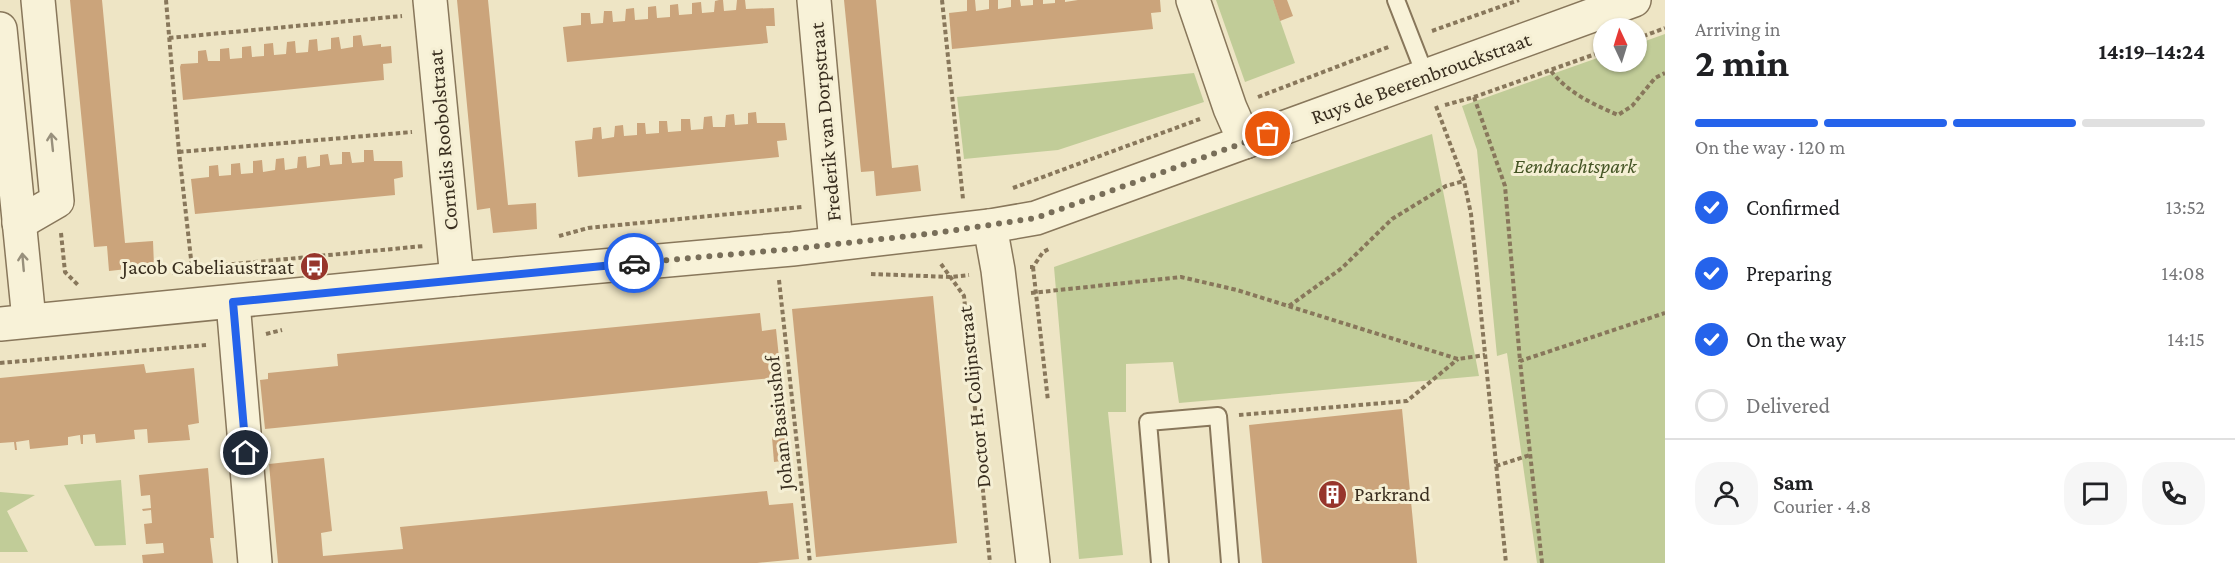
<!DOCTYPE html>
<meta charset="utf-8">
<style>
body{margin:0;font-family:"Crimson Pro",serif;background:#f6f6f6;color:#202124;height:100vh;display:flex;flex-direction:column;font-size:22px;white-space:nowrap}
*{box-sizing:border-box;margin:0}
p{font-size:20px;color:#757577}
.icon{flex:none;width:33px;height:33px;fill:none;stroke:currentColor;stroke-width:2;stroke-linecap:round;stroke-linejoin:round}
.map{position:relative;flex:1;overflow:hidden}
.side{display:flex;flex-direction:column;background:#fff;width:570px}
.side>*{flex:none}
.needle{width:39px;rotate:356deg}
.fabs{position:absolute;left:1593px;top:18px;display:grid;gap:12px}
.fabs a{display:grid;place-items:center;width:54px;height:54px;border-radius:50%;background:#fff;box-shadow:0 2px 4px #0004;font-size:30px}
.pin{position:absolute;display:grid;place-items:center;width:51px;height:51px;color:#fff;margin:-26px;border:3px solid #fff;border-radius:50%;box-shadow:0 2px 6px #0007}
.courier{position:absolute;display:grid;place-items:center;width:60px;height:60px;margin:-30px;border:4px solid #2563eb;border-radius:50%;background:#fff;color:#222;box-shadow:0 2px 8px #0007}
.overview em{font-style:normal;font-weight:700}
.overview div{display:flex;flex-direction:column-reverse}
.overview{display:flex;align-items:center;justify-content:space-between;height:102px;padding:0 30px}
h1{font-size:39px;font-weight:700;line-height:45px}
.bar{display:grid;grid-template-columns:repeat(4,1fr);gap:9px 6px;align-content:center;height:72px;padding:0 30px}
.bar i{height:8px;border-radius:4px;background:#e0e0e0}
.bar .current{background:#2563eb}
.bar p{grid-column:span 4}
.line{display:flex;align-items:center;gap:15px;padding:0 30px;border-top:2px solid #e0e0e0}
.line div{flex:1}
.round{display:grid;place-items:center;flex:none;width:63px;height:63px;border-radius:24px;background:#f6f6f6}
ol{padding:0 30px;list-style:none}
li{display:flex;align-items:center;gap:18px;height:66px}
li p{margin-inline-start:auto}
li .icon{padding:6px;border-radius:50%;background:#2563eb;color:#fff;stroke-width:4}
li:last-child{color:#757577}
li i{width:33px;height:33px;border:3px solid #e0e0e0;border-radius:50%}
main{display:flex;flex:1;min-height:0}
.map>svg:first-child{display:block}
</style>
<main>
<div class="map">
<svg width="1665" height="563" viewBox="0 0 1665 563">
<rect width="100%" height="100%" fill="#eee5c5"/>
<g fill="#c1cc98">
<polygon points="1216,0 1273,0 1295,63 1245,82"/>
<polygon points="1665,34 1665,563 1537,563 1507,353 1497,356 1477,150 1462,106 1603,56 1604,62 1636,62 1637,44"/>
<polygon points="1194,73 1204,102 1058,150 964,159 957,97"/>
<polygon points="1432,134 1479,376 1179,403 1173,362 1126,364 1126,412 1108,412 1123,555 1079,559 1054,267"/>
<polygon points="121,480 126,545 95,546 64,485"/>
<polygon points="0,492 35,495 7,511 28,552 0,552"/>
</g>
<g fill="#cba47b">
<polygon points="70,0 102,0 125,243 153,241 154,266 109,271 107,246 94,247"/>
<polygon points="457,0 488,0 508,205 536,203 537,229 493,233 490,208 477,210"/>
<polygon points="719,0 723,0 724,11 736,10 737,0 745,0 746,9 774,8 775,26 766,26 768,43 567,62 563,27 581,25 581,13 590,13 591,24 603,23 604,11 612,11 613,22 625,21 626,9 634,8 635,20 648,19 648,7 656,6 657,18 670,17 670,5 678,4 679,15 692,14 692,3 701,2 702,13 714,12 715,1"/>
<polygon points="844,0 876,0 892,168 918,165 921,191 876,196 874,171 861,172"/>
<polygon points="967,0 975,0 976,11 989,9 989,0 998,0 998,9 1011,7 1011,0 1020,0 1021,6 1033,5 1033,0 1043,0 1043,4 1055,3 1055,0 1065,0 1065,2 1078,0 1160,0 1161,12 1151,13 1153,29 952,49 949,13 967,11"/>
<polygon points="1273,0 1287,0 1293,16 1280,21"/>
<polygon points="361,35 363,46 381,44 381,47 391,46 392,63 383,64 384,80 183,100 180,67 181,64 198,63 198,51 206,50 208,61 220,61 220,49 229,48 230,59 242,58 242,47 251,46 252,57 264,56 264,44 273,43 274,55 286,54 287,42 295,41 296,53 308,52 309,40 317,39 318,51 331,49 331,38 339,37 341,49 353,47 353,36"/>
<polygon points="756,112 757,123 785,123 787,140 777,141 779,157 578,177 575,141 592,139 593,128 601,127 602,139 614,137 615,126 623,125 624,136 637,135 637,123 645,123 646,134 659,133 659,121 667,121 668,132 681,131 681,119 690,119 691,130 703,129 704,117 712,116 713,127 725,127 726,115 734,114 735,125 748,124 748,113"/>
<polygon points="364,150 373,150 374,161 402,161 403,177 394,179 395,195 195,214 191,179 209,177 209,166 218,165 219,176 231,175 231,164 240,163 241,174 253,173 253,161 262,160 263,172 275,170 276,159 284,158 285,170 297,168 298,157 306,156 307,168 320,166 320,155 328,154 330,165 342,164 342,152 350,152 352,163 364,162"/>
<polygon points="933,296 957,543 816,557 792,309"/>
<polygon points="760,313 762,331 776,329 781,377 265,429 260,380 268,379 268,373 338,366 337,354"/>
<polygon points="144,364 146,373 194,368 199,423 188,425 190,440 148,443 147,429 134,430 135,439 96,443 95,434 83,435 83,444 81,444 80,435 68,437 68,445 30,449 29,440 16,442 17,450 15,450 14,442 0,443 0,378"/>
<polygon points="1402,409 1417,563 1262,563 1249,425"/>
<polygon points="787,435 790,460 774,462 772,437"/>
<polygon points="324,458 332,531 321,533 323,556 403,549 400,527 767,491 769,505 793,503 799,559 757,563 278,563 269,464"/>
<polygon points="208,468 214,538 210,538 213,563 143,563 142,555 164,553 163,543 146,544 144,524 152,523 151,510 143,511 142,509 151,508 150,495 141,496 139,475"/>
</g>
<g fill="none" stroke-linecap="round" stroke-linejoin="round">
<defs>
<g id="service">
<polyline points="1396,0 1426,77"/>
<polyline points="1160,563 1148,422 1218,416 1230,563"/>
</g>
<g id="minor">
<polyline points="430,0 457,279"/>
<polyline points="814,0 836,243"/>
<polyline points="1193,0 1230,108 1245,142"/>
<polyline points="19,223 57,201 38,0"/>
<polyline points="233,302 255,563"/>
</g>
<g id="tertiary">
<polyline points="0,29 29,320"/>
<polyline points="990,226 998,270 1033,563"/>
<polyline points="0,324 457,279 792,249 990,226 1036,218 1634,0"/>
</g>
</defs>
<use href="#service" stroke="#88775b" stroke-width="20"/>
<use href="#minor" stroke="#88775b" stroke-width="36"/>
<use href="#tertiary" stroke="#88775b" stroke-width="36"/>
<g stroke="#88775b" stroke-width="4" stroke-dasharray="4.5 3" stroke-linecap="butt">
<polyline points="166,0 179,152 192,268"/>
<polyline points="942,0 963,199"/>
<polyline points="1432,31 1519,0"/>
<polyline points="169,38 402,16"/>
<polyline points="1636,39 1665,28"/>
<path d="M1551,71c17,22 42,33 67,44l14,-9 23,-28 10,-5"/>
<polyline points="1258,97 1391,46"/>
<polyline points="1474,97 1505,186 1520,361"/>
<polyline points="1445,105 1474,97 1604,51"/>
<polyline points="1436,106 1464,181 1471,214 1506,563"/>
<polyline points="179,152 412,132"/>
<polyline points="1013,188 1200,119"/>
<polyline points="61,233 65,272 79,286"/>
<polyline points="559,236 588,228 802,207"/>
<polyline points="941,264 964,296 990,563"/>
<polyline points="1030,267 1033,267 1043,252 1049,249"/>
<polyline points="1033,267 1048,401"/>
<polyline points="172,273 192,268 424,246"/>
<polyline points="871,274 952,277 969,275"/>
<polyline points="779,280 810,563"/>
<polyline points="1031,293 1181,277 1237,290 1458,359 1485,355"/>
<polyline points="1289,306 1342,268 1392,219 1446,186 1464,181"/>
<polyline points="266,334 282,330"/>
<polyline points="0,363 206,345"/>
<polyline points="1239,415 1407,401 1458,359"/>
<polyline points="1496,466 1530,455"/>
<polyline points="1542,563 1520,361 1665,313"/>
</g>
<use href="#service" stroke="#f8f2d8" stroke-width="16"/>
<use href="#minor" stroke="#f8f2d8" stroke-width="33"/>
<use href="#tertiary" stroke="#f8f2d8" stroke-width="33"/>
</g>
<defs><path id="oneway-shaft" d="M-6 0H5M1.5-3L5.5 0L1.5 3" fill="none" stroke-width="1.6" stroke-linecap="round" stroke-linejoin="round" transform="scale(1.5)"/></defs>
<g stroke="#98907c">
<use href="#oneway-shaft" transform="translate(52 142) rotate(-96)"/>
<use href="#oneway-shaft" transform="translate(23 262) rotate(-95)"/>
</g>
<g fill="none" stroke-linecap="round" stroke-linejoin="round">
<polyline stroke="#786e59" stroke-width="6" stroke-dasharray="0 10.8" points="634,263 792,249 936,233 1036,218 1268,134"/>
<polyline stroke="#2563eb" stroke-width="8" points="246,453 233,302 634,263"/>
</g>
<defs>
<symbol id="bus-disc" viewBox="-11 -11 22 22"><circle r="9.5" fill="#97352b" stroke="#f5efd4"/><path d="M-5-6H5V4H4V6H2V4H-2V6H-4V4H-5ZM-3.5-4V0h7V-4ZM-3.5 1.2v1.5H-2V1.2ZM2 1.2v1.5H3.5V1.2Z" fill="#fff"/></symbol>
<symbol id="building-disc" viewBox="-11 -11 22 22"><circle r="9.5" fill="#97352b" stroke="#f5efd4"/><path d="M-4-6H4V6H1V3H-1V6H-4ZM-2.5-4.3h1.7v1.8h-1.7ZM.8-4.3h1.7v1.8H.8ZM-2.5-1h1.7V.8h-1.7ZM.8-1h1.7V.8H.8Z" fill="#fff"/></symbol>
</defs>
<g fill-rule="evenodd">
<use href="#bus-disc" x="298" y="250" width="33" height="33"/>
<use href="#building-disc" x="1316" y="478" width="33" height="33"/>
</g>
<g text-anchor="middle" stroke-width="6" stroke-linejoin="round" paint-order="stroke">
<g font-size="21" fill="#392e1f" stroke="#f5efd4">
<text transform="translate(1421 78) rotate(-20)" y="7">Ruys de Beerenbrouckstraat</text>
<text transform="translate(825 122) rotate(-95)" y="7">Frederik van Dorpstraat</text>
<text transform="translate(443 140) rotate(-95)" y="7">Cornelis Roobolstraat</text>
<text transform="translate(974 397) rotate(-96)" y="7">Doctor H. Colijnstraat</text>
<text transform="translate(779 423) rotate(-96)" y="7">Johan Basiushof</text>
</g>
<g font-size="21" font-style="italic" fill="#455525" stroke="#f5efd4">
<text x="1575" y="173">Eendrachtspark</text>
</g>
<g font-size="21" fill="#392e1f" stroke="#f5efd4" text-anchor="end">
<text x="294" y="274">Jacob Cabeliaustraat</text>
<text x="1354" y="501" text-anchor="start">Parkrand</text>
</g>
</g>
</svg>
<div class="fabs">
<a><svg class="needle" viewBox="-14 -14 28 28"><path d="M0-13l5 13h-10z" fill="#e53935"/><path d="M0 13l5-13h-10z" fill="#757577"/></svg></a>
</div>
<div class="pin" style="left:1268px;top:134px;background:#ea580c"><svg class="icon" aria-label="bag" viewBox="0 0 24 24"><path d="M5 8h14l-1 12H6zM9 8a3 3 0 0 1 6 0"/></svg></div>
<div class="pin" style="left:246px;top:453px;background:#1f2937"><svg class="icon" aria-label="home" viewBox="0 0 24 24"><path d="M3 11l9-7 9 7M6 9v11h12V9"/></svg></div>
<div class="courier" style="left:634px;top:263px"><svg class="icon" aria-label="car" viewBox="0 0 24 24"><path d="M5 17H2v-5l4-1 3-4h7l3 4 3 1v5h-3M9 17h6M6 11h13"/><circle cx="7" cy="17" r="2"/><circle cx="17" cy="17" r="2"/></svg></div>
</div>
<section class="side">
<div class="overview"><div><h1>2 min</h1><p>Arriving in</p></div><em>14:19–14:24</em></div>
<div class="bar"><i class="current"></i><i class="current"></i><i class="current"></i><i></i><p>On the way · 120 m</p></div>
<ol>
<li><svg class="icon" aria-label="check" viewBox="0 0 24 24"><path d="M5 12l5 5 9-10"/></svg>Confirmed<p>13:52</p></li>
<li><svg class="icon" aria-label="check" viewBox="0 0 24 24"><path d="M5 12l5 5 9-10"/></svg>Preparing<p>14:08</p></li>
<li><svg class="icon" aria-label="check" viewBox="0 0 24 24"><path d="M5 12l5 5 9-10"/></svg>On the way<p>14:15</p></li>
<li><i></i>Delivered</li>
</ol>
<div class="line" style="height:108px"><a class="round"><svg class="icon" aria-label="person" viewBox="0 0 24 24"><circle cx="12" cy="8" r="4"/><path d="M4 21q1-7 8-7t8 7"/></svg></a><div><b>Sam</b><p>Courier · 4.8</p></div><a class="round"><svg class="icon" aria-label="chat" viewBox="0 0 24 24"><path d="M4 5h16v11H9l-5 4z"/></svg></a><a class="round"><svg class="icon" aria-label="phone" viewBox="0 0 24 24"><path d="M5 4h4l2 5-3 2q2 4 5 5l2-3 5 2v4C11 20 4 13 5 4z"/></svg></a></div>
</section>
</main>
